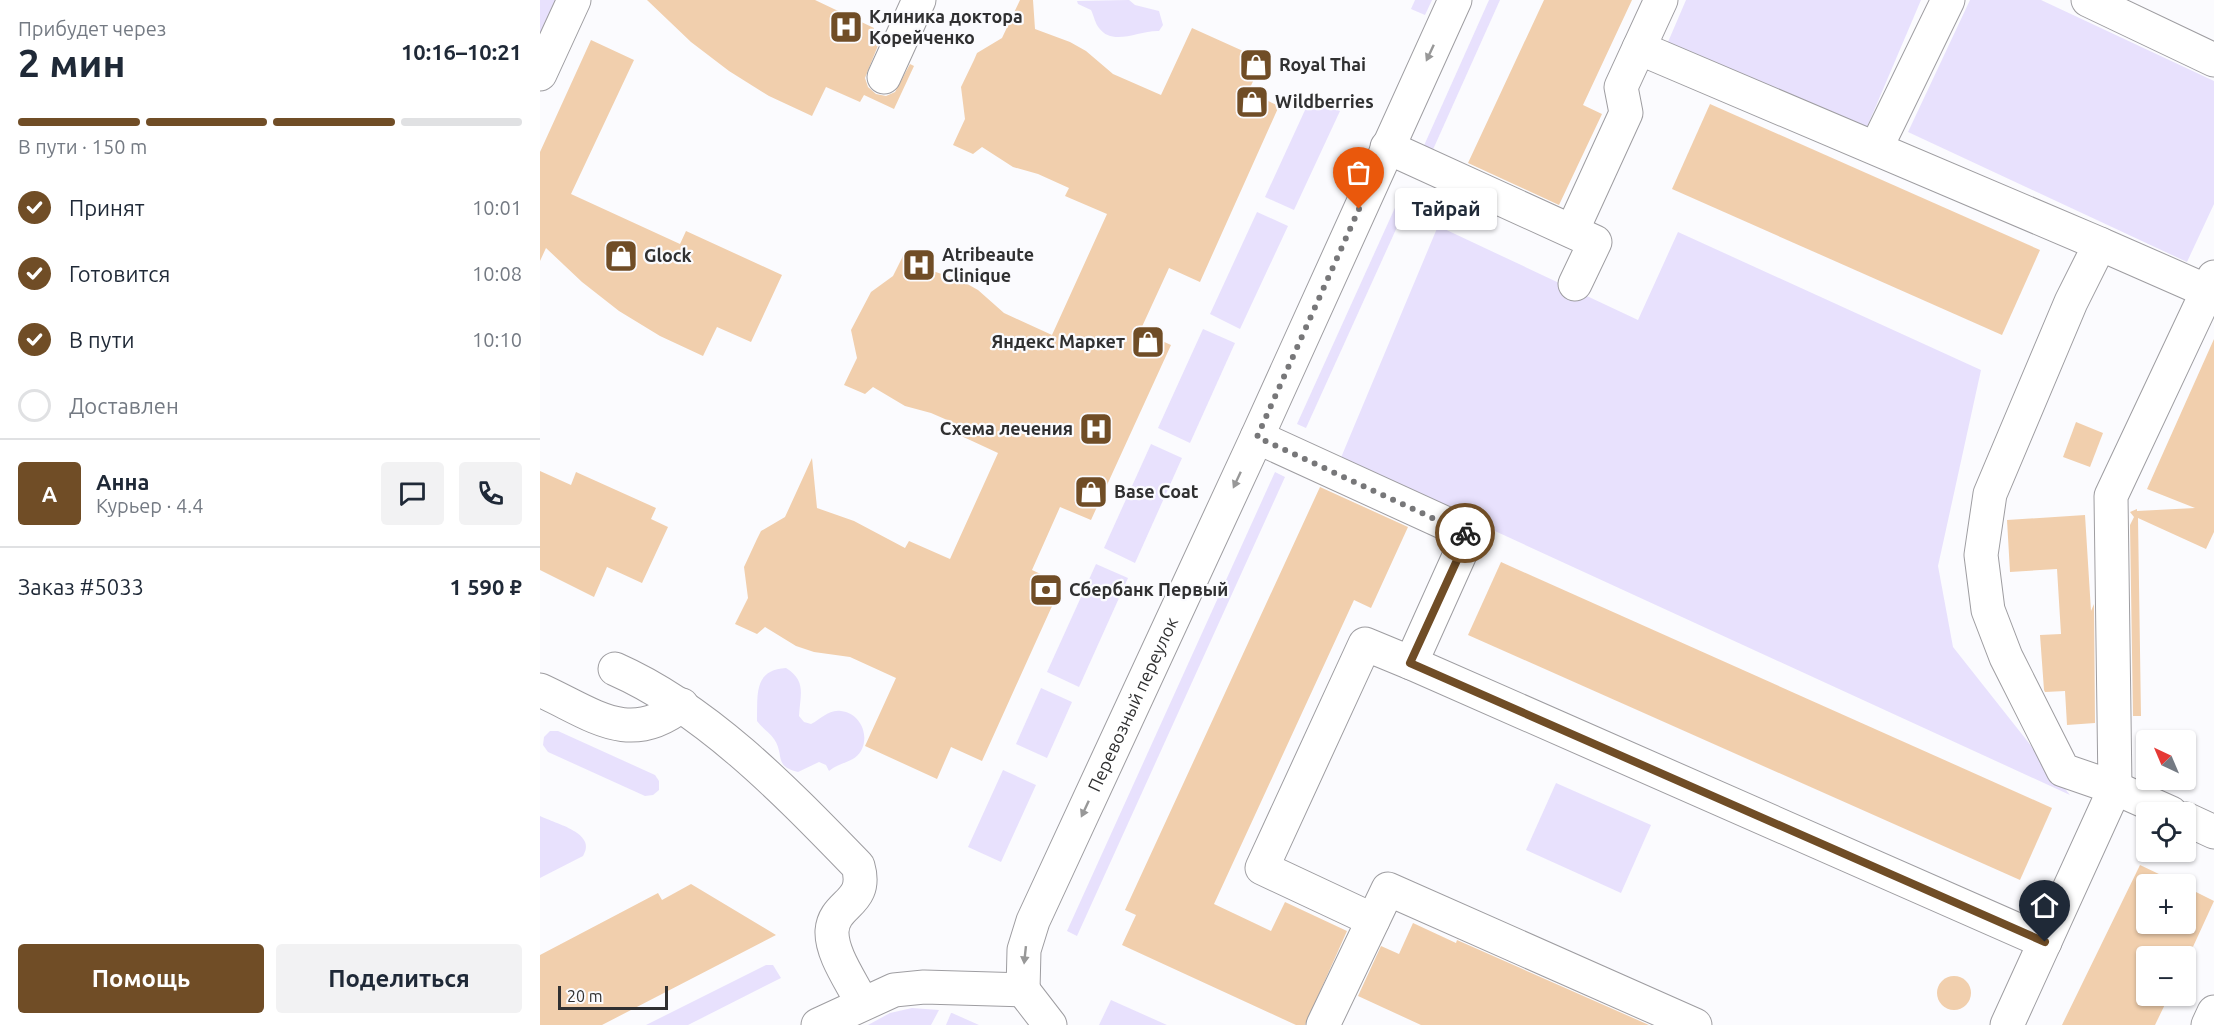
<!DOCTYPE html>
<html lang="ru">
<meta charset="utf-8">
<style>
body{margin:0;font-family:Ubuntu,sans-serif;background:#f2f2f3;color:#1f2937;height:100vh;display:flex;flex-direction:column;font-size:22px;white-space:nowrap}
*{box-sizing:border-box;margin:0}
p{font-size:20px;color:#747a83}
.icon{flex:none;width:33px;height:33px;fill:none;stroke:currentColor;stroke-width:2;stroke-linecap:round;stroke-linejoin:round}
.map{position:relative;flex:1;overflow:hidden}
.drawer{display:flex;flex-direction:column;background:#fff;width:540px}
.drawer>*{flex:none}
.needle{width:39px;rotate:316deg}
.controls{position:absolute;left:1596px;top:730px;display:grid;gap:12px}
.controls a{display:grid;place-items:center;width:60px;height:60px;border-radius:6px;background:#fff;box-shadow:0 2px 4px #0004;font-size:30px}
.scale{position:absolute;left:18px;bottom:15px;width:110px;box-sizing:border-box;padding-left:6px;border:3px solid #303031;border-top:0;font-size:16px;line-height:21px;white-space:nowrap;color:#303031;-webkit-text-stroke:4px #fbfbfe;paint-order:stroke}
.pin{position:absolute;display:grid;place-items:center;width:51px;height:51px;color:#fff;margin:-62px -26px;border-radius:50% 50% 50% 0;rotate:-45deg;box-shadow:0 0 6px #0007}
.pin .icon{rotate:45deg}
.courier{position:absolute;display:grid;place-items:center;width:60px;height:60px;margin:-30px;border:4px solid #704d26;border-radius:50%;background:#fff;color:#222;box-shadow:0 2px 8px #0007}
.bubble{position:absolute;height:42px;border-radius:6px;background:#fff;box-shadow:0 2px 4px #0004;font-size:20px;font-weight:700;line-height:42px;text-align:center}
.overview em{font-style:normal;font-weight:700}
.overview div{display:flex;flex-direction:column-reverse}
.overview{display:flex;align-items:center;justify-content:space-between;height:102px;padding:0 18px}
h1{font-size:39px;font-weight:700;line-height:45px}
.bar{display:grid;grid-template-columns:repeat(4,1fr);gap:9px 6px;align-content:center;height:72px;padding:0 18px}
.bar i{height:8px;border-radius:4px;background:#e0e1e3}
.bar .active{background:#704d26}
.bar p{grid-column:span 4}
.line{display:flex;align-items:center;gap:15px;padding:0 18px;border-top:2px solid #e0e1e3}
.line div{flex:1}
.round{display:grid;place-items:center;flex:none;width:63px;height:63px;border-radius:6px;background:#f2f2f3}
ol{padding:0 18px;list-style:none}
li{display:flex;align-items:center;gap:18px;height:66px}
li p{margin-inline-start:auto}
li .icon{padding:6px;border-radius:50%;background:#704d26;color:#fff;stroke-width:4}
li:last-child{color:#747a83}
li i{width:33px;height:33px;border:3px solid #e0e1e3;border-radius:50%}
.action{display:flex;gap:12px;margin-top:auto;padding:12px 18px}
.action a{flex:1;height:69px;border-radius:6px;background:#704d26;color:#fff;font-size:24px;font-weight:700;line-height:69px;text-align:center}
.action a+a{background:#f2f2f3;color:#1f2937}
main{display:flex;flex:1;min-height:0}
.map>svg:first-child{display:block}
</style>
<main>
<section class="drawer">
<div class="overview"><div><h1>2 мин</h1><p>Прибудет через</p></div><em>10:16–10:21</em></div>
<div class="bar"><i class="active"></i><i class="active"></i><i class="active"></i><i></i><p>В пути · 150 m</p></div>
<ol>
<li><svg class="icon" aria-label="check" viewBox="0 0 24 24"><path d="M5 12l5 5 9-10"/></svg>Принят<p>10:01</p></li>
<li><svg class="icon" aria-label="check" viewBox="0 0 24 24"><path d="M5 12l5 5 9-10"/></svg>Готовится<p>10:08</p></li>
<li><svg class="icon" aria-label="check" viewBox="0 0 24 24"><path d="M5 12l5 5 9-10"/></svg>В пути<p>10:10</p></li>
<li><i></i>Доставлен</li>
</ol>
<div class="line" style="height:108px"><b class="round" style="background:#704d26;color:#fff">А</b><div><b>Анна</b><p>Курьер · 4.4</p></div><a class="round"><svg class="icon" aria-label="chat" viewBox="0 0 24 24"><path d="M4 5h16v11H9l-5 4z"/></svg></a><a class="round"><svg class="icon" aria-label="phone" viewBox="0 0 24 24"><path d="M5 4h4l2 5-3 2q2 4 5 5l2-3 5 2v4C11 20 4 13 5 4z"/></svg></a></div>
<div class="line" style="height:78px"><div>Заказ #5033</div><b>1 590 ₽</b></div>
<div class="action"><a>Помощь</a><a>Поделиться</a></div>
</section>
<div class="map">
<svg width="1674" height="1025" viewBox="0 0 1674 1025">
<rect width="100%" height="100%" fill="#fbfbfe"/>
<g fill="#e8e1fd">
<polygon points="0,0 20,0 0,43"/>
<path d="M589,0l6,5 24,6 4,14 -4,6c-20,-1 -46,16 -60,-3 -4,-5 -5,-12 -8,-18l-13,-6 -1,-3z"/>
<polygon points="875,0 892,0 885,15 871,9"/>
<polygon points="949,0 960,0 891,154 882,150"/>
<polygon points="1146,0 1381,0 1327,127 1128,42"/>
<polygon points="1430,0 1501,0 1674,81 1674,204 1647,262 1368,132"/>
<polygon points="771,97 800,111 754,210 725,197"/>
<polygon points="863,190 872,194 766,428 757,424"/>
<polygon points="717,212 748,226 700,329 670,314"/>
<polygon points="898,226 1098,320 1138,232 1441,370 1398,566 1413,647 1530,795 800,460"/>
<polygon points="663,329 695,343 650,443 618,428"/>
<polygon points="611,444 642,458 595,563 564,548"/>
<polygon points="735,472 745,477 537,936 527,931"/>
<polygon points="556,564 588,578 539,687 507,672"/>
<path d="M246,668c21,13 14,27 13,48l5,6 7,2c10,-5 18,-15 30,-13 19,2 29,24 20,40 -7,12 -22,11 -32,20l-3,-6 -7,-3 -21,10c-25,-6 -13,-17 -24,-33 -5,-7 -12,-11 -17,-18 1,-26 -4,-51 29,-53z"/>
<polygon points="501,688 532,702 507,758 476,744"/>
<polygon points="10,731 18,731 115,775 119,781 119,790 113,795 105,796 8,752 3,745 4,737"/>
<polygon points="463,770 496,785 461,862 428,847"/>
<polygon points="1016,783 1111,825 1081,893 986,850"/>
<path d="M0,816c16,8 58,17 43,40l-43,22z"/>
<polygon points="226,965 233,965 241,978 148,1025 106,1025"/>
<polygon points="571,1000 627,1025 559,1025"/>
<polygon points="372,1008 399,1010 391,1025 328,1025 350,1013"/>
<polygon points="411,1013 412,1013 439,1025 406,1025"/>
</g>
<g fill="#f1cfad">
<polygon points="107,0 275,0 334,28 329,39 339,43 325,78 328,87 336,94 346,96 355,92 370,64 374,66 354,109 324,95 320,102 286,87 272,116 229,96 189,71 151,42"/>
<polygon points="480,0 493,0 495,29 530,42 546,51 573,74 621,95 652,28 723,60 708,92 739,106 660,282 629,268 600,331 631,345 551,520 520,507 492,570 522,584 442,761 411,747 397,779 325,746 356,678 310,657 274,652 256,646 225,627 217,634 195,624 208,598 204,567 217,539 221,531 245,517 272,458 277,508 314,521 365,548 369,541 410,559 458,453 417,434 421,426 391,413 365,406 333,387 325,394 304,385 317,358 311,330 331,292 353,276 366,250 386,258 387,269 422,281 438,290 464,313 512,335 567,214 525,196 529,188 498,174 473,167 442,147 433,154 413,145 425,119 421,87 434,60 437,53 462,38"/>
<polygon points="1004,0 1092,0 1043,105 1062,114 1019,205 928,163"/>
<polygon points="51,40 94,60 31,194 140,244 146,231 242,275 211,342 177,327 163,356 120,336 79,311 42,282 6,248 0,261 0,152"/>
<polygon points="1170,104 1500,250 1462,335 1132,189"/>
<polygon points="1674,339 1674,532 1666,549 1598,518 1601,716 1593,716 1590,525 1594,517 1590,512 1597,509 1597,511 1655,508 1607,489"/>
<polygon points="1536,422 1563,433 1550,467 1523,457"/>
<polygon points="0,471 31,485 36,472 116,508 111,519 128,527 102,583 67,567 54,597 0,570"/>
<polygon points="780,487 868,527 831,608 814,600 674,904 731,931 745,902 807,931 765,1025 756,1025 582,945 596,915 585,910"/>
<polygon points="1545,515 1551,611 1554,604 1555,723 1527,725 1525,691 1505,692 1504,690 1500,635 1521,634 1517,569 1470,572 1467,520"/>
<polygon points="961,562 1512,808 1480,880 928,635"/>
<polygon points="1600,865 1642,885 1606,885 1606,924 1646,924 1646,887 1674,901 1646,962 1646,957 1606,957 1606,996 1629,996 1615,1025 1522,1025"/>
<polygon points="151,884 236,935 62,1025 0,1025 0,955 118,893 122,900"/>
<polygon points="873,923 916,943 917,940 1109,1025 881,1025 818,996 841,946 859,954"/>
<circle cx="1414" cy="993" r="17"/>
</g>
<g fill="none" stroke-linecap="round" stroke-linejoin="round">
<defs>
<g id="minor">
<polyline points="1548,0 1674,60"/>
<polyline points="1099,48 1560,244 1531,302 1450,494 1441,555 1448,610 1466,657 1523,770 1575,788 1571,496 1674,277"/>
<polyline points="0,74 34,0"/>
<polyline points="344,77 379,0"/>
<polyline points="847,147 1055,242 1035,284"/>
<polyline points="1336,148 1408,0"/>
<polyline points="1032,231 1086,113 1081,87 1121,0"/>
<polyline points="1560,244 1667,291"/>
<polyline points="717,437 929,534 871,663 825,644 722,868 833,920"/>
<polyline points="871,663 1505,942"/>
<path d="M75,669c93,41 172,124 243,197 11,38 -24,36 -26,65 -1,23 20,51 30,72"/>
<path d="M0,690c53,24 89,57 142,15"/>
<polyline points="1646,819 1674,832"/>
<path id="s1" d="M483,990l1,-40 9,-29 224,-484 198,-437"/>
<polyline points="483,990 510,1025"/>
<polyline points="278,1025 354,990 384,987 483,990"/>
<polyline points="783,1025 848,889 1155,1025"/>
<polyline points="1467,1025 1575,788 1631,813"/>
<polyline points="1668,1025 1674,1012"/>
</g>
</defs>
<use href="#minor" stroke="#9e9da1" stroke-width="35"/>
<use href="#minor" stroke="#fff" stroke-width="33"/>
</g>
<defs><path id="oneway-solid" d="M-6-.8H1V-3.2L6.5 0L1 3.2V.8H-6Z" transform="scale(1.5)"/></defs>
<g fill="#989898">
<use href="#oneway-solid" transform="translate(890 53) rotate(115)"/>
<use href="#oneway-solid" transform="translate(697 480) rotate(115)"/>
<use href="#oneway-solid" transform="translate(545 809) rotate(115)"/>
<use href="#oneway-solid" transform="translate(485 955) rotate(96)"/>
</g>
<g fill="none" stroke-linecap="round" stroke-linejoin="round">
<polyline stroke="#777779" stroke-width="6" stroke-dasharray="0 10.8" points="819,209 717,437 925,533"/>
<polyline stroke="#704d26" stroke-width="8" points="925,533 929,534 870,663 1505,942"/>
</g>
<defs>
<symbol id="hospital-square" viewBox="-11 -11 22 22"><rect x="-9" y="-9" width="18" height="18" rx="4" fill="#704d26" stroke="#fbfbfe"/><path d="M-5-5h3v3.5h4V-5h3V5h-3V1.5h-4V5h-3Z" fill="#fff"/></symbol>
<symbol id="shop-square" viewBox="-11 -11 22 22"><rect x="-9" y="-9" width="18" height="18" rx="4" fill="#704d26" stroke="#fbfbfe"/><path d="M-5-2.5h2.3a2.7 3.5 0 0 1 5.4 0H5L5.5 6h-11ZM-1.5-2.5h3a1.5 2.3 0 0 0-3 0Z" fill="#fff"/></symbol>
<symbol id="bank-square" viewBox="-11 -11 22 22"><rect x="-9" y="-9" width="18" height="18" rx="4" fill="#704d26" stroke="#fbfbfe"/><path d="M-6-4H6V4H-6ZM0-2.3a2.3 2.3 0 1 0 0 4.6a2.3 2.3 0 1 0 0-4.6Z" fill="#fff"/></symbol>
</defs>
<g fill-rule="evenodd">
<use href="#hospital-square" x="287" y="8" width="38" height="38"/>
<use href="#shop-square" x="697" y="46" width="38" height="38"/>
<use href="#shop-square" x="693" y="83" width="38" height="38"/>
<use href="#shop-square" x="62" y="237" width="38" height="38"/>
<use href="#hospital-square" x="360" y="246" width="38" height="38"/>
<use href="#shop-square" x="589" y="323" width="38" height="38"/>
<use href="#hospital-square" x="537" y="410" width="38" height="38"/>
<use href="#shop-square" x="532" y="473" width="38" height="38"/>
<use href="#bank-square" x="487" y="571" width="38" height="38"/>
</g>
<g text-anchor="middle" stroke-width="4.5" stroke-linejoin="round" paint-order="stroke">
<g font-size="18" font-weight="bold" fill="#303031" stroke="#fbfbfe" text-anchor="start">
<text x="329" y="23">Клиника доктора<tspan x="329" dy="21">Корейченко</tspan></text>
<text x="739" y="71">Royal Thai</text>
<text x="735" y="108">Wildberries</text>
<text x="402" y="261">Atribeaute<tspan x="402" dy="21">Clinique</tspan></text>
<text x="104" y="262">Glock</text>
<text x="585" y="348" text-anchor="end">Яндекс Маркет</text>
<text x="533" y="435" text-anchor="end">Схема лечения</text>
<text x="574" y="498">Base Coat</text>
<text x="529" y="596">Сбербанк Первый</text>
</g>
<g font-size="18" fill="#303031" stroke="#fbfbfe">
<text dy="6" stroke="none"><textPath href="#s1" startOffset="309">Перевозный переулок</textPath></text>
</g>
</g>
</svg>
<div class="controls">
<a><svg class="needle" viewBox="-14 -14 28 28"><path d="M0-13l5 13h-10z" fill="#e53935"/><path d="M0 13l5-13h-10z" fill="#747a83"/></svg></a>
<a><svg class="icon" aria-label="locate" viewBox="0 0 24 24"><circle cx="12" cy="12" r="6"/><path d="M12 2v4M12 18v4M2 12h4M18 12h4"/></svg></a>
<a>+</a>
<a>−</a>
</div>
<div class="scale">20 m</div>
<div class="pin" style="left:819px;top:209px;background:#ea580c"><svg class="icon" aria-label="bag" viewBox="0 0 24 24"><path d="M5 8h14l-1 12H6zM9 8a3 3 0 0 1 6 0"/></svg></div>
<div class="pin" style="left:1505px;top:942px;background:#1f2937"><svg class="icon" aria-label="home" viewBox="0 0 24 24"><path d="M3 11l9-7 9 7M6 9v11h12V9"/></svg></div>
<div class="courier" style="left:925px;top:533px"><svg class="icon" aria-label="bike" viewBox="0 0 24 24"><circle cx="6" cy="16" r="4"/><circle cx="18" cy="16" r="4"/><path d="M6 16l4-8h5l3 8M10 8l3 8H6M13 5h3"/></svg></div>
<div class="bubble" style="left:855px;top:188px;width:102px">Тайрай</div>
</div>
</main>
